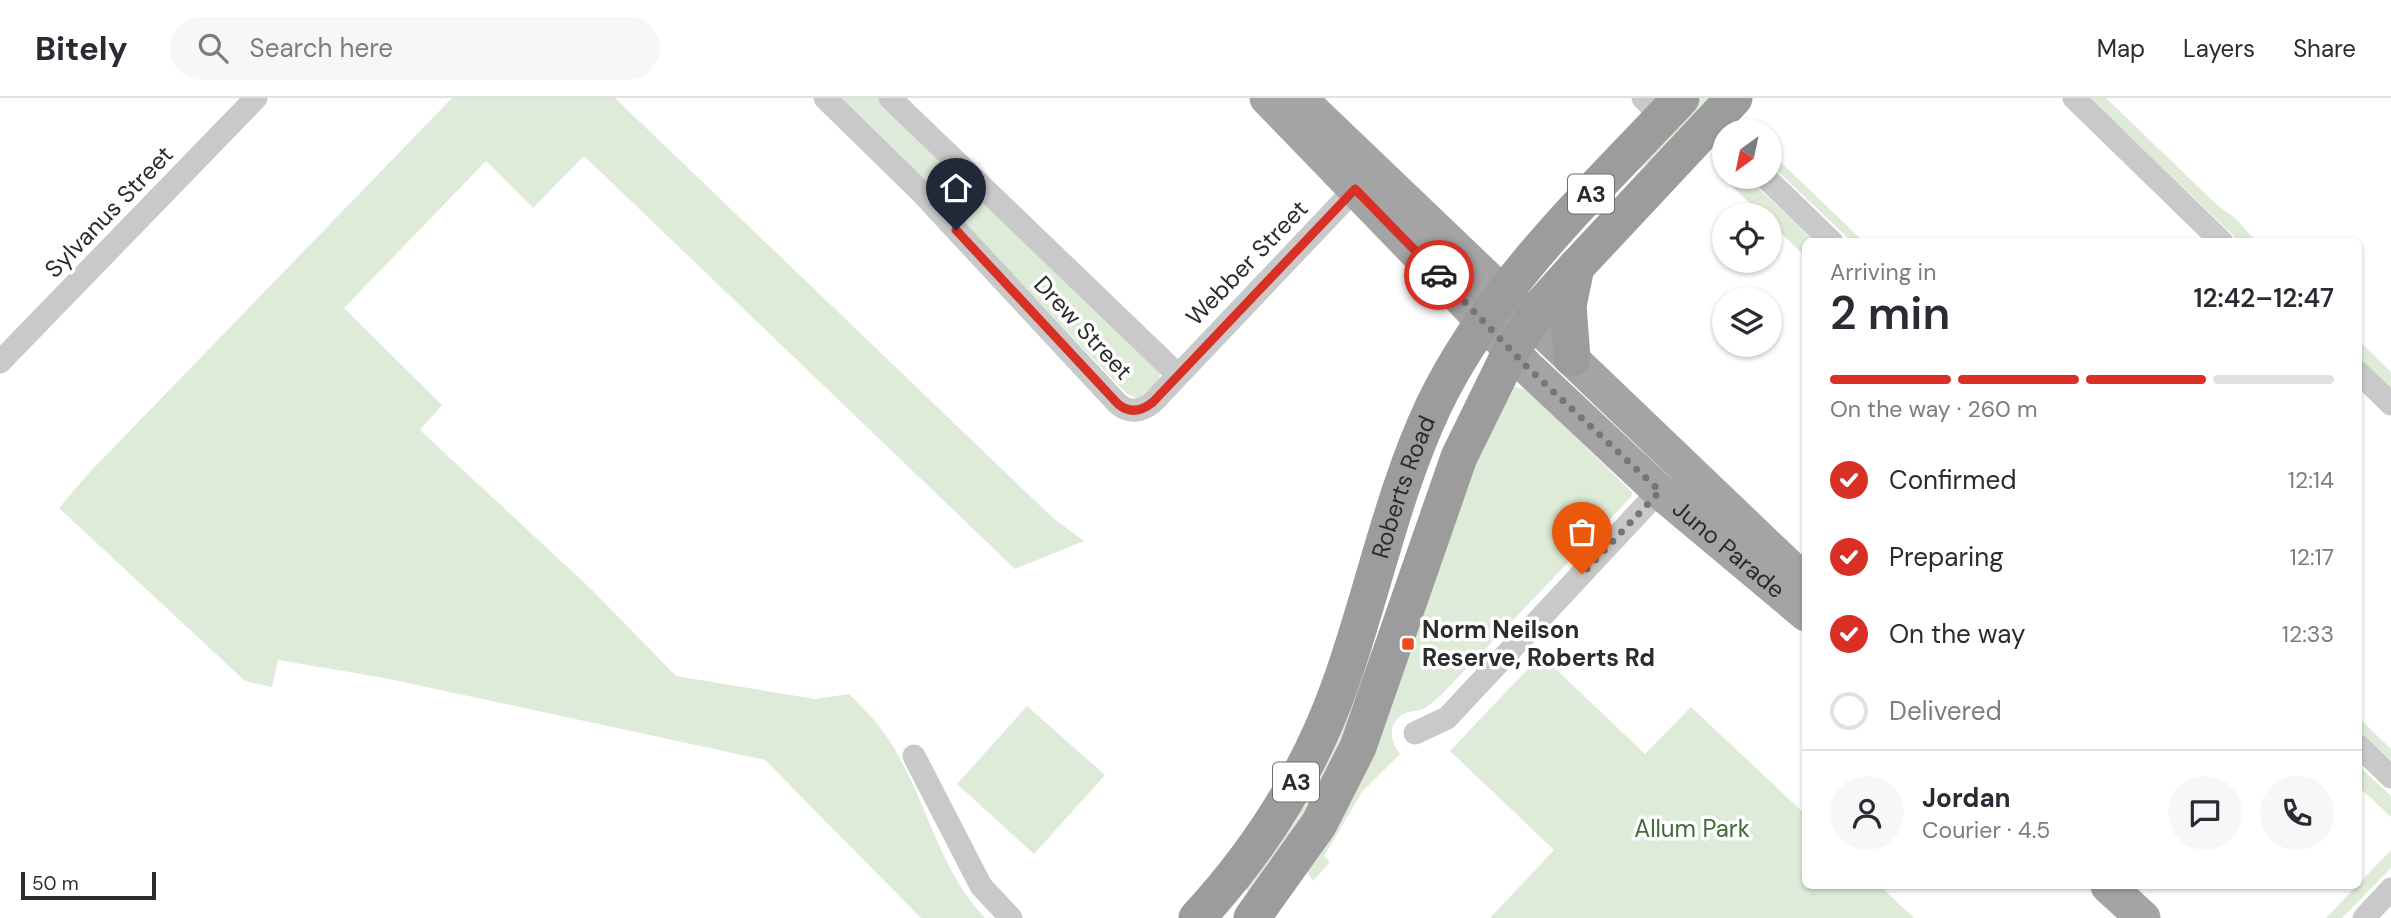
<!DOCTYPE html>
<meta charset="utf-8">
<style>
body{margin:0;font-family:"DM Sans",sans-serif;background:#f7f7f7;color:#2b2b33;height:100vh;display:flex;flex-direction:column;font-size:26px;white-space:nowrap}
*{box-sizing:border-box;margin:0}
p{font-size:23px;color:#7c7c81}
.icon{flex:none;width:38px;height:38px;fill:none;stroke:currentColor;stroke-width:2;stroke-linecap:round;stroke-linejoin:round}
.map{position:relative;flex:1;overflow:hidden}
.drawer{position:absolute;left:1802px;top:140px;width:560px;height:651px;display:flex;flex-direction:column;background:#fff;border-radius:10px;box-shadow:0 2px 5px #0004}
.drawer>*{flex:none}
.needle{width:46px;rotate:213deg}
.tools{position:absolute;left:1712px;top:21px;display:grid;gap:14px}
.tools a{display:grid;place-items:center;width:70px;height:70px;border-radius:50%;background:#fff;box-shadow:0 2px 5px #0004;font-size:35px}
.scale{position:absolute;left:21px;bottom:18px;width:135px;box-sizing:border-box;padding-left:7px;border:4px solid #2c2c2c;border-top:0;font-size:19px;line-height:24px;white-space:nowrap;color:#2c2c2c;-webkit-text-stroke:5px #fff;paint-order:stroke}
.pin{position:absolute;display:grid;place-items:center;width:60px;height:60px;color:#fff;margin:-72px -30px;border-radius:50% 50% 50% 0;rotate:-45deg;box-shadow:0 0 7px #0007}
.pin .icon{rotate:45deg}
.courier{position:absolute;display:grid;place-items:center;width:70px;height:70px;margin:-35px;border:5px solid #d93025;border-radius:50%;background:#fff;color:#222;box-shadow:0 2px 9px #0007}
.summary em{font-style:normal;font-weight:600}
.summary div{display:flex;flex-direction:column-reverse}
.summary{display:flex;align-items:center;justify-content:space-between;height:119px;padding:0 28px}
h1{font-size:46px;font-weight:600;line-height:52px}
.bar{display:grid;grid-template-columns:repeat(4,1fr);gap:10px 7px;align-content:center;height:84px;padding:0 28px}
.bar i{height:9px;border-radius:5px;background:#e1e1e2}
.bar .selected{background:#d93025}
.bar p{grid-column:span 4}
.line{display:flex;align-items:center;gap:18px;padding:0 28px;border-top:2px solid #e1e1e2}
.line div{flex:1}
.round{display:grid;place-items:center;flex:none;width:74px;height:74px;border-radius:37px;background:#f7f7f7}
ol{padding:0 28px;list-style:none}
li{display:flex;align-items:center;gap:21px;height:77px}
li p{margin-inline-start:auto}
li .icon{padding:7px;border-radius:50%;background:#d93025;color:#fff;stroke-width:4}
li:last-child{color:#7c7c81}
li i{width:38px;height:38px;border:4px solid #e1e1e2;border-radius:50%}
header{display:flex;align-items:center;gap:42px;box-sizing:border-box;height:98px;padding:0 35px;background:#fff;border-bottom:2px solid #e1e1e2}
header strong{font-size:33px}
nav{display:flex;gap:38px;margin-inline-start:auto;font-size:24px}
.search{width:490px;height:63px;background:#f7f7f7;display:flex;align-items:center;gap:18px;box-sizing:border-box;padding:0 24px;border-radius:38px;color:#7c7c81;font-size:26px}
.map>svg:first-child{display:block}
</style>
<header>
<strong>Bitely</strong>
<div class="search"><svg class="icon" aria-label="search" viewBox="0 0 24 24"><circle cx="10" cy="10" r="6"/><path d="M15 15l6 6"/></svg>Search here</div>
<nav><a>Map</a><a>Layers</a><a>Share</a></nav>
</header>
<div class="map">
<svg width="2391" height="820" viewBox="0 0 2391 820">
<rect width="100%" height="100%" fill="#fff"/>
<g fill="#ddebd8">
<path d="M452,0h163l438,420 31,23 -69,28 -431,-413 -51,52 -47,-47 -142,147 98,97 -22,25 171,159 85,87 139,23 34,-5c18,17 32,33 45,54 33,55 46,123 91,170h-64l-156,-158 -380,-82 -107,-18 -6,27 -27,-6 -186,-173 28,-33z"/>
<polygon points="840,0 879,0 1160,273 1159,283 1138,301 1127,296 921,81"/>
<polygon points="1701,0 1714,0 1668,48 1639,72 1635,69"/>
<polygon points="2090,0 2106,0 2216,106 2236,121 2256,143 2239,143"/>
<polygon points="1769,53 1863,143 1851,143 1769,65"/>
<polygon points="1724,65 1724,79 1747,79 1814,143 1806,144 1806,159 1769,124 1769,117 1762,117 1715,72"/>
<polygon points="2359,243 2391,274 2391,291 2359,260"/>
<path d="M1511,288l16,4 105,102v4l-189,197c-6,5 -12,11 -18,15 -6,4 -15,2 -22,6 -16,10 -13,27 -3,40l-38,38 -38,64 6,6 -17,19 -7,-10 161,-396z"/>
<polygon points="1369,552 1378,555 1336,665 1278,760 1248,794 1243,789"/>
<polygon points="1541,557 1645,656 1691,609 1806,717 1806,788 1880,788 1914,820 1490,820 1554,752 1450,653"/>
<polygon points="1027,608 1105,677 1034,756 957,686"/>
<polygon points="2359,620 2391,651 2391,662 2359,632"/>
<polygon points="2359,668 2391,698 2391,719 2359,689"/>
<polygon points="2391,752 2391,770 2342,820 2326,820"/>
</g>
<g fill="none" stroke-linecap="round" stroke-linejoin="round">
<g stroke="#c9c9c9" stroke-width="23">
<path d="M825,0l95,93 198,213c12,10 24,7 35,-2l202,-213"/>
<polyline points="890,0 1177,276"/>
<polyline points="1643,0 1663,20"/>
<polyline points="2074,0 2222,144"/>
<polyline points="1765,79 1832,144"/>
<polyline points="0,264 256,0"/>
<polyline points="2359,275 2391,306"/>
<polyline points="1415,635 1447,620 1659,393"/>
<polyline points="2359,648 2391,679"/>
<polyline points="914,658 981,788 1011,820"/>
<polyline points="2364,820 2391,791"/>
</g>
<g stroke="#a4a4a4" stroke-width="35">
<path id="s1" d="M1267,0l261,270 131,123 147,123"/>
<polyline points="1299,0 1806,485"/>
<polyline points="2108,788 2143,820"/>
</g>
<g stroke="#9c9c9c" stroke-width="37">
<polyline points="1572,260 1568,208 1576,169"/>
<path id="s2" d="M1197,820c63,-68 112,-146 143,-233 33,-92 52,-191 94,-280 58,-120 157,-211 247,-307"/>
<polyline points="1252,820 1319,726 1358,649 1459,359 1511,253 1542,207 1576,169 1734,0"/>
</g>
</g>
<g fill="none" stroke-linecap="round" stroke-linejoin="round">
<polyline stroke="#767676" stroke-width="7" stroke-dasharray="0 12.6" points="1439,177 1528,270 1660,393 1582,476"/>
<path stroke="#d93025" stroke-width="9" d="M956,132l162,174c12,10 24,7 35,-2l202,-213 84,86"/>
</g>
<rect fill="#f14920" stroke="#fff" stroke-width="2.5" x="1401" y="539" width="14" height="14" rx="3.5"/>
<g text-anchor="middle" stroke-width="7" stroke-linejoin="round" paint-order="stroke">
<g fill="#fff" stroke="#6b6b6b" stroke-width="2">
<rect x="1568" y="76.5" width="46" height="39" rx="5"/>
<rect x="1273" y="664.5" width="46" height="39" rx="5"/>
</g>
<g font-size="23" font-weight="bold" fill="#2c2c2c">
<text x="1591" y="104">A3</text>
<text x="1296" y="692">A3</text>
</g>
<g font-size="24" fill="#2c2c2c" stroke="#fff">
<text transform="translate(109 114) rotate(-46)" y="8">Sylvanus Street</text>
<text transform="translate(1247 165) rotate(-46)" y="8">Webber Street</text>
<text transform="translate(1083 230) rotate(47)" y="8">Drew Street</text>
<text dy="8" stroke="none"><textPath href="#s2" startOffset="483">Roberts Road</textPath></text>
<text dy="8" stroke="none"><textPath href="#s1" startOffset="646">Juno Parade</textPath></text>
</g>
<g font-size="24" font-weight="bold" fill="#2c2c2c" stroke="#fff" text-anchor="start">
<text x="1422" y="540">Norm Neilson<tspan x="1422" dy="28">Reserve, Roberts Rd</tspan></text>
</g>
<g font-size="24" fill="#416b37" stroke="#fff">
<text x="1692" y="739">Allum Park</text>
</g>
</g>
</svg>
<div class="tools">
<a><svg class="needle" viewBox="-14 -14 28 28"><path d="M0-13l5 13h-10z" fill="#e53935"/><path d="M0 13l5-13h-10z" fill="#7c7c81"/></svg></a>
<a><svg class="icon" aria-label="locate" viewBox="0 0 24 24"><circle cx="12" cy="12" r="6"/><path d="M12 2v4M12 18v4M2 12h4M18 12h4"/></svg></a>
<a><svg class="icon" aria-label="layers" viewBox="0 0 24 24"><path d="M12 4l9 5-9 5-9-5zM3 14l9 5 9-5"/></svg></a>
</div>
<div class="scale">50 m</div>
<div class="pin" style="left:1582px;top:476px;background:#ea580c"><svg class="icon" aria-label="bag" viewBox="0 0 24 24"><path d="M5 8h14l-1 12H6zM9 8a3 3 0 0 1 6 0"/></svg></div>
<div class="pin" style="left:956px;top:132px;background:#1f2937"><svg class="icon" aria-label="home" viewBox="0 0 24 24"><path d="M3 11l9-7 9 7M6 9v11h12V9"/></svg></div>
<div class="courier" style="left:1439px;top:177px"><svg class="icon" aria-label="car" viewBox="0 0 24 24"><path d="M5 17H2v-5l4-1 3-4h7l3 4 3 1v5h-3M9 17h6M6 11h13"/><circle cx="7" cy="17" r="2"/><circle cx="17" cy="17" r="2"/></svg></div>
<section class="drawer">
<div class="summary"><div><h1>2 min</h1><p>Arriving in</p></div><em>12:42–12:47</em></div>
<div class="bar"><i class="selected"></i><i class="selected"></i><i class="selected"></i><i></i><p>On the way · 260 m</p></div>
<ol>
<li><svg class="icon" aria-label="check" viewBox="0 0 24 24"><path d="M5 12l5 5 9-10"/></svg>Confirmed<p>12:14</p></li>
<li><svg class="icon" aria-label="check" viewBox="0 0 24 24"><path d="M5 12l5 5 9-10"/></svg>Preparing<p>12:17</p></li>
<li><svg class="icon" aria-label="check" viewBox="0 0 24 24"><path d="M5 12l5 5 9-10"/></svg>On the way<p>12:33</p></li>
<li><i></i>Delivered</li>
</ol>
<div class="line" style="height:126px"><a class="round"><svg class="icon" aria-label="person" viewBox="0 0 24 24"><circle cx="12" cy="8" r="4"/><path d="M4 21q1-7 8-7t8 7"/></svg></a><div><b>Jordan</b><p>Courier · 4.5</p></div><a class="round"><svg class="icon" aria-label="chat" viewBox="0 0 24 24"><path d="M4 5h16v11H9l-5 4z"/></svg></a><a class="round"><svg class="icon" aria-label="phone" viewBox="0 0 24 24"><path d="M5 4h4l2 5-3 2q2 4 5 5l2-3 5 2v4C11 20 4 13 5 4z"/></svg></a></div>
</section>
</div>
